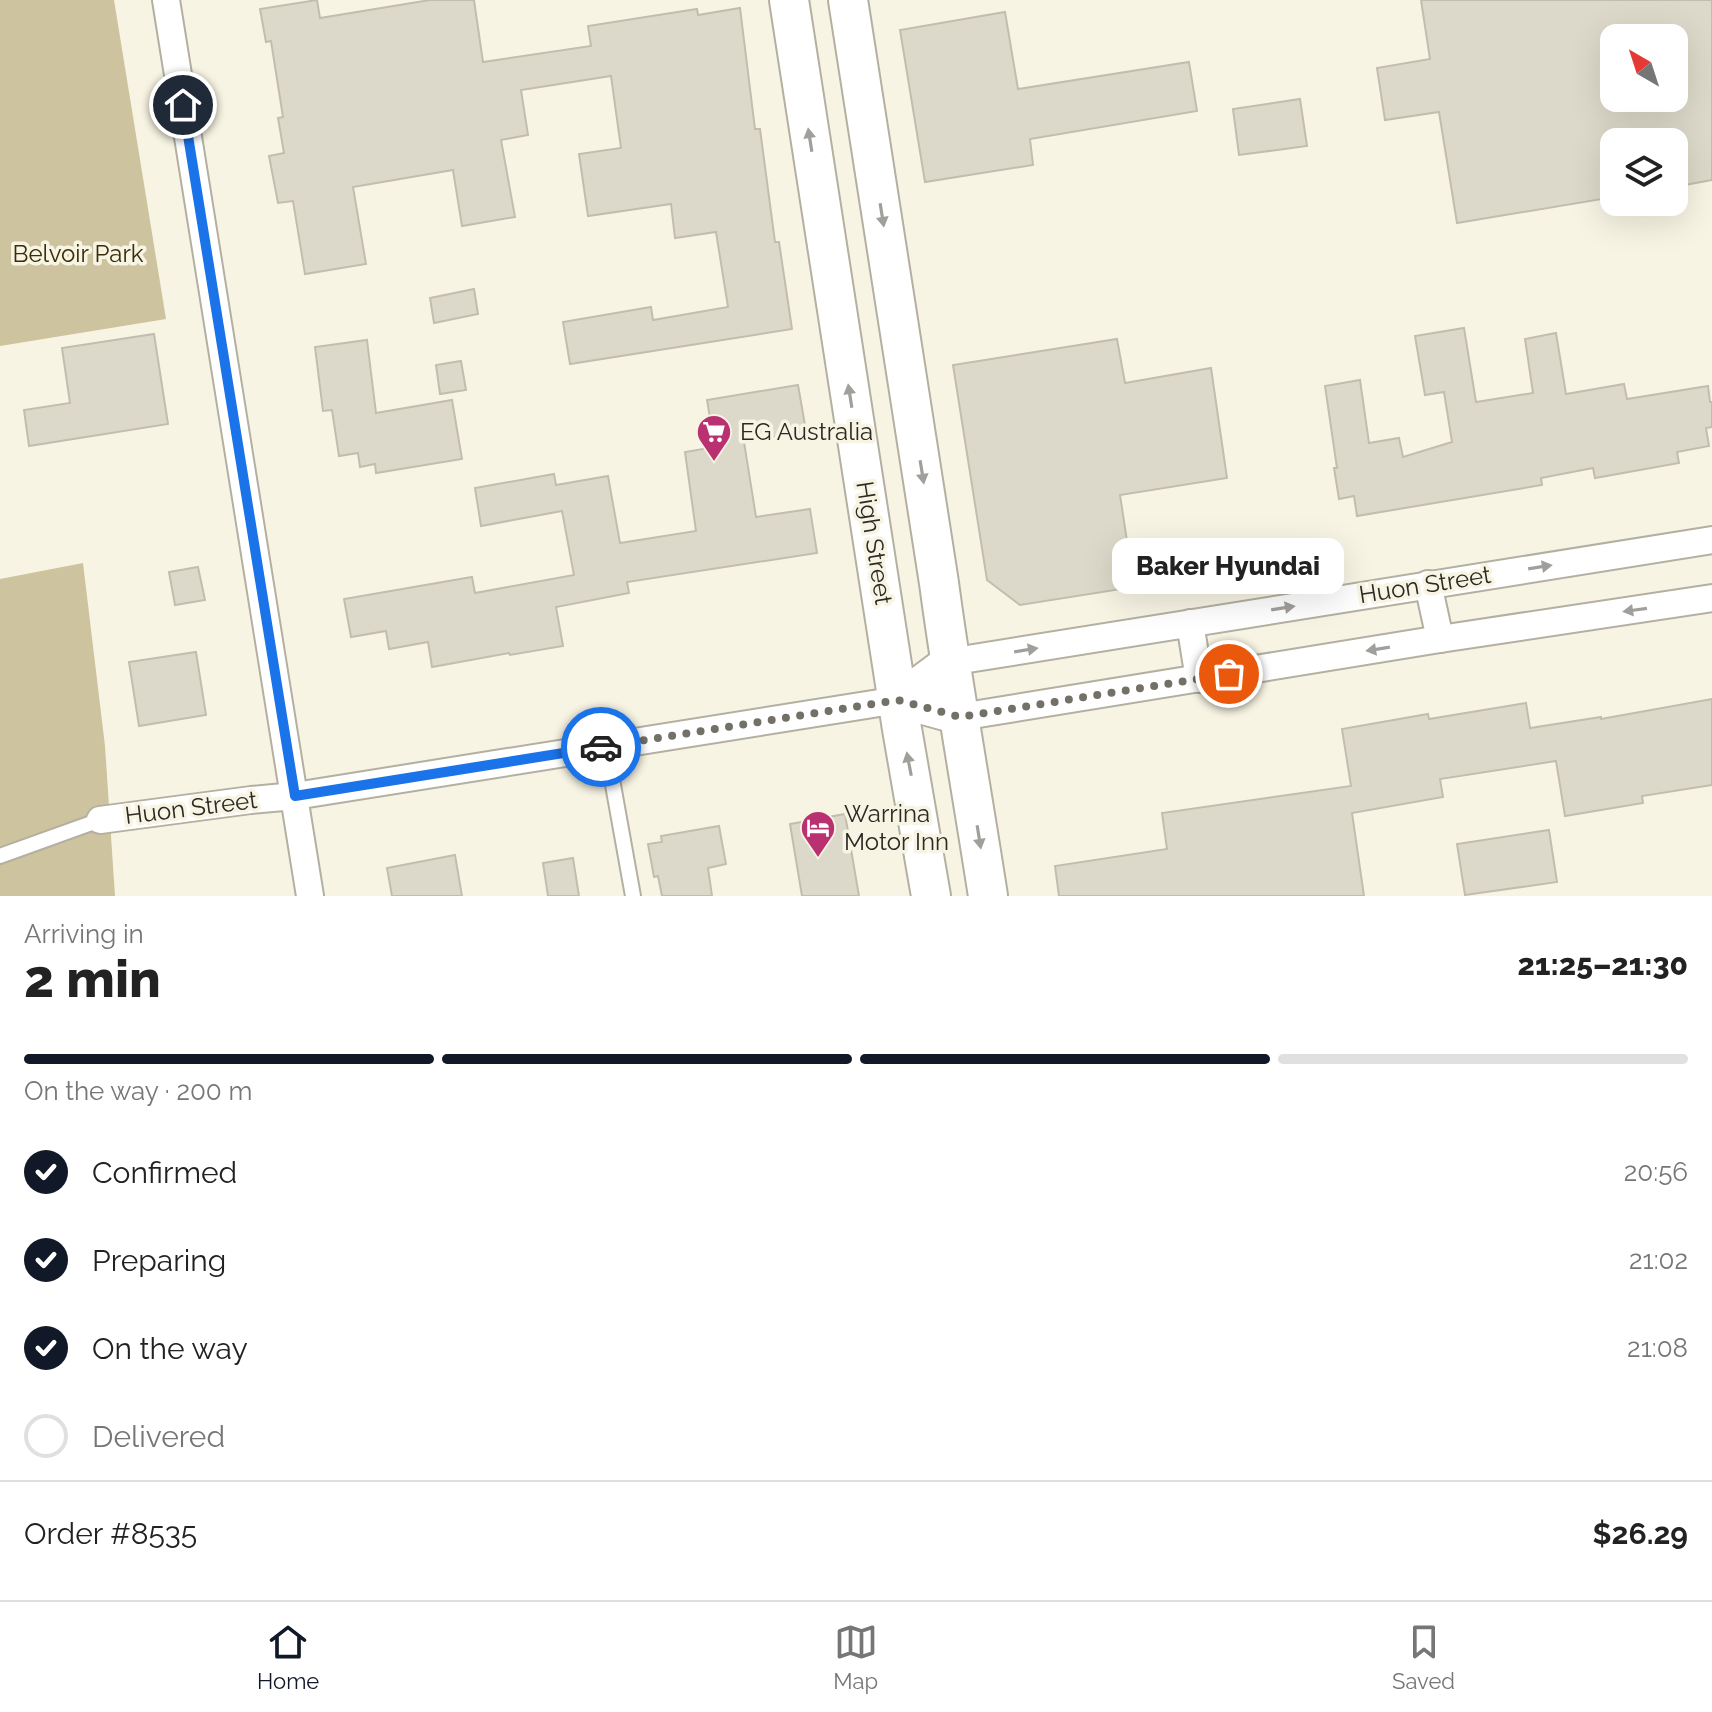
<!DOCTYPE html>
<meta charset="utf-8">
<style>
body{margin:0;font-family:Raleway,sans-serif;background:#f6f6f6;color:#222;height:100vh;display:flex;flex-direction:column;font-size:30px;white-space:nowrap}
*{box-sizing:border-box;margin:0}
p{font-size:26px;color:#767676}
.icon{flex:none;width:44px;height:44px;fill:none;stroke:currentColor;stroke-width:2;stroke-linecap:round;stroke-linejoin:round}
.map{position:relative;height:896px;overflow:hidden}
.details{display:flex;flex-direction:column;background:#fff;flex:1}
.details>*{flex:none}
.needle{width:52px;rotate:321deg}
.fabs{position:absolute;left:1600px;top:24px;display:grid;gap:16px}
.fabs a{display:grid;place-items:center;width:88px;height:88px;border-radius:16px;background:#fff;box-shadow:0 8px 32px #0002;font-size:40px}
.pin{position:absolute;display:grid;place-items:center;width:68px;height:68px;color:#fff;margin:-34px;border:4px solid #fff;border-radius:50%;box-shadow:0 2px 8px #0007}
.courier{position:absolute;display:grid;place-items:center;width:80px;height:80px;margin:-40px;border:6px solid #1a73e8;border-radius:50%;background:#fff;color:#222;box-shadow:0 2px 10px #0007}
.bubble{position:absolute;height:56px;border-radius:16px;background:#fff;box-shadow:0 8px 32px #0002;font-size:26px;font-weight:800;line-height:56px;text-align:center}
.overview em{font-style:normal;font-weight:800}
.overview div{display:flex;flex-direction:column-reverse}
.overview{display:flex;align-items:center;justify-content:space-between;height:136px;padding:0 24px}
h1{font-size:52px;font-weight:800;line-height:60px}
.bar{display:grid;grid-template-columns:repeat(4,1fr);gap:12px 8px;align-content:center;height:96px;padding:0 24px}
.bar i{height:10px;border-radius:6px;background:#e0e0e0}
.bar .current{background:#111827}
.bar p{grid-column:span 4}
.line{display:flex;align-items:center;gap:20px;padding:0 24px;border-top:2px solid #e0e0e0}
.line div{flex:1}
ol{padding:0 24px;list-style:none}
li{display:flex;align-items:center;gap:24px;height:88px}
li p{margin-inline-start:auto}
li .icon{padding:8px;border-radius:50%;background:#111827;color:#fff;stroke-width:4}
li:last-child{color:#767676}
li i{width:44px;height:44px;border:4px solid #e0e0e0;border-radius:50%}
.dock{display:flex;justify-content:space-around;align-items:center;height:112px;border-top:2px solid #e0e0e0;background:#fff;font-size:22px;color:#767676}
.dock a{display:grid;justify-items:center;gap:4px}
.dock .current{color:#111827}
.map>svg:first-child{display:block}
</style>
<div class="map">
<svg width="1712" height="896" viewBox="0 0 1712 896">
<rect width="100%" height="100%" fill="#f8f4e4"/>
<g fill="#cdc39e">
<polygon points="0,0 114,0 166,319 0,346"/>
<polygon points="83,563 105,746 115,896 0,896 0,579"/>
</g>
<g fill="#ddd9ca" stroke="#c2beaf" stroke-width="2" fill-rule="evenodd">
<polygon points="317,0 320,18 430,0 474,0 483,62 591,46 588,26 697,9 698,15 740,8 755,129 760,129 775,242 779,242 792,329 570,364 563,322 651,307 653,320 728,307 716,232 675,238 671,204 588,216 579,154 621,148 611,76 521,90 528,135 501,140 515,217 462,226 453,170 353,187 366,264 305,274 293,201 278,203 269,156 284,153 278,118 283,117 271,41 266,42 260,9"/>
<path d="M1421,0h291v180l-38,7v-45h-60v55l-157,26 -18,-111 -54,8 -8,-52 53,-9zM1614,38h60v60h-60z"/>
<polygon points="1005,12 1018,89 1189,62 1197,111 1030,139 1033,165 925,182 900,30"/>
<polygon points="1300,99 1307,146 1239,155 1233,109"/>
<polygon points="474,289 478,314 434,323 430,298"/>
<polygon points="1464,328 1476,402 1533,393 1525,339 1556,333 1566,394 1624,384 1627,399 1708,386 1710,402 1712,402 1712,427 1706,428 1709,446 1677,452 1679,463 1595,478 1593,468 1541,478 1542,485 1357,516 1354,496 1339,499 1334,468 1337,468 1325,386 1360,380 1369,443 1399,438 1403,457 1452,442 1444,392 1425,395 1415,336"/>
<polygon points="154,334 168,424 29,446 24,410 70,403 62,348"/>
<polygon points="1117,339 1125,383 1211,368 1227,478 1120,495 1134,587 1020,605 987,580 953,365"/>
<polygon points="367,340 376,413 452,400 462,459 376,473 375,464 360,467 358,453 339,456 332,410 323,411 315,347"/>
<polygon points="461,361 466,390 440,394 436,365"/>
<polygon points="798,385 806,431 744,442 756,517 810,509 817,553 627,582 629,593 556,607 563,646 510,655 509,653 432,667 428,642 389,649 386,631 351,637 344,599 472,577 475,593 574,575 562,511 481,526 475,488 554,474 556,485 608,476 620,543 696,531 685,452 715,447 707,400"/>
<polygon points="198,567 205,600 175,605 169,572"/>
<polygon points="196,652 206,715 139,726 129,662"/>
<polygon points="1712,699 1712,785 1642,796 1643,803 1565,816 1556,761 1440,779 1443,797 1352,813 1364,896 1059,896 1055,866 1167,849 1162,813 1351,786 1342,729 1428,714 1429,719 1526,703 1530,728 1601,717 1601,719"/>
<polygon points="845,814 859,896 802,896 790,824"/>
<polygon points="719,826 726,864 708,868 712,896 662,896 658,876 654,877 648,844 662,842 661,836"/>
<polygon points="1549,830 1557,882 1465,895 1457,844"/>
<polygon points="455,855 462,896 392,896 387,868"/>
<polygon points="573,858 579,896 548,896 543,863"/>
</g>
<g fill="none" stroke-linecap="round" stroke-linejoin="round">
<defs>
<g id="service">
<polyline points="606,746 633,896"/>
<polyline points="0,856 100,820"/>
</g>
<g id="minor">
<polyline points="166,0 310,896"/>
<polyline points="1428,584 1440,639"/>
<polyline points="1190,623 1199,679"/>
<polyline points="949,662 1712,540"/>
<polyline points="960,717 1440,639 1712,598"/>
<polyline points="100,820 251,800 295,796 898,700"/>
</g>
<g id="tertiary">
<polyline points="898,700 960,717"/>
<polyline points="898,700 949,662"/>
</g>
<g id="secondary">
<polyline points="789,0 902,729 931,896"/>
<path d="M848,0l91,583c14,105 33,209 49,313"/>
</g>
</defs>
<use href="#service" stroke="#b4b0a1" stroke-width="18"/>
<use href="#minor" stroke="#b4b0a1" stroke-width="30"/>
<use href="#tertiary" stroke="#b4b0a1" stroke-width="38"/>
<use href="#secondary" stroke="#b4b0a1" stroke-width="42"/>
<use href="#service" stroke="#fff" stroke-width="14"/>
<use href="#minor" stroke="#fff" stroke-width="26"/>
<use href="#tertiary" stroke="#fff" stroke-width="34"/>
<use href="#secondary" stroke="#fff" stroke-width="38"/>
</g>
<defs><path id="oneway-solid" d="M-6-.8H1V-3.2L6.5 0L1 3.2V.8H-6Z" transform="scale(2)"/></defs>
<g fill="#a09f9c">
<use href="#oneway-solid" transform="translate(810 140) rotate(-99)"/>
<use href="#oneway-solid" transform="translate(882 215) rotate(81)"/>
<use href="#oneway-solid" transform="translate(850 396) rotate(-99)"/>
<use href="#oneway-solid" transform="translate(922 472) rotate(81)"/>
<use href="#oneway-solid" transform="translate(1540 567) rotate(-9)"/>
<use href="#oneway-solid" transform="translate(1283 608) rotate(-9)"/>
<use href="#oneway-solid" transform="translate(1635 610) rotate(172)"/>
<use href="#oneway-solid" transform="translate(1378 649) rotate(171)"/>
<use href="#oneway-solid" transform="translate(1026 650) rotate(-9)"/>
<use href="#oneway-solid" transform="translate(909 764) rotate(-101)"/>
<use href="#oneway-solid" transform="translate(979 837) rotate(81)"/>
</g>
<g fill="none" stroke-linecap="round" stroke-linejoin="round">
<polyline stroke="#737067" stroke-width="8" stroke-dasharray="0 14.4" points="601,747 898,700 960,717 1229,674"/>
<polyline stroke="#1a73e8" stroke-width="10" points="183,105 295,796 601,747"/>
</g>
<defs>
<symbol id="supermarket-pin" viewBox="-11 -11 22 30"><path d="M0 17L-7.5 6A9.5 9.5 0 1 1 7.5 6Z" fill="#b93170" stroke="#f8f4e4"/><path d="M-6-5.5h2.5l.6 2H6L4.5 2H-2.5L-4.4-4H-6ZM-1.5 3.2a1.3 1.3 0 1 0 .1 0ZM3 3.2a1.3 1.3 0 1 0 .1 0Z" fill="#fff"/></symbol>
<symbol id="hotel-pin" viewBox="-11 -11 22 30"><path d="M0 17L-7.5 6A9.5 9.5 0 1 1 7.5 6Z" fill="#b93170" stroke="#f8f4e4"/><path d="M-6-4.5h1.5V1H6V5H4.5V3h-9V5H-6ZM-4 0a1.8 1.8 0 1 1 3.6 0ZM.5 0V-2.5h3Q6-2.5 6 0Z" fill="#fff"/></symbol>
</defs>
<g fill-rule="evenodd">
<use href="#supermarket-pin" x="694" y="412" width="40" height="54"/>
<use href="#hotel-pin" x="798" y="808" width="40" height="54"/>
</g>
<g text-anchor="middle" stroke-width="7" stroke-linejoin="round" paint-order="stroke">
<g font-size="24" fill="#372d07" stroke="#f8f4e4">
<text x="78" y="262">Belvoir Park</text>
</g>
<g font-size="24" fill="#2b2923" stroke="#f8f4e4" text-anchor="start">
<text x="740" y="440">EG Australia</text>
<text x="844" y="822">Warrina<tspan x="844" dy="28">Motor Inn</tspan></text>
</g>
<g font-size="24" fill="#2b2923" stroke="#f8f4e4">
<text transform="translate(874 543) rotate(81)" y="8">High Street</text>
<text transform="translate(1425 585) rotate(-9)" y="8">Huon Street</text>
<text transform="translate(191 808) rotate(-7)" y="8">Huon Street</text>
</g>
</g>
</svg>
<div class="fabs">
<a><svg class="needle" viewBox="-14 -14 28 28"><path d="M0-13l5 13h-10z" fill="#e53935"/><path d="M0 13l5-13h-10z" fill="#767676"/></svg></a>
<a><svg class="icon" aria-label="layers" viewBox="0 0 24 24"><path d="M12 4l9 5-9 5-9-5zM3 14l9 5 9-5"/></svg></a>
</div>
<div class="pin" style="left:1229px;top:674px;background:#ea580c"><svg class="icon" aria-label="bag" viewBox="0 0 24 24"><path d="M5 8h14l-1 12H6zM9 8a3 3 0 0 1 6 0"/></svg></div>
<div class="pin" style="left:183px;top:105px;background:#1f2937"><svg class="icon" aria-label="home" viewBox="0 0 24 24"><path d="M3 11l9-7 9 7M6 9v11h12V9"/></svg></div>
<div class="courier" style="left:601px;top:747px"><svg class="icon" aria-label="car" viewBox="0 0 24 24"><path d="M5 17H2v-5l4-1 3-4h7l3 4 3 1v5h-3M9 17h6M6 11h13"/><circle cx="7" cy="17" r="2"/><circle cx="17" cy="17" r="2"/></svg></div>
<div class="bubble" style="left:1112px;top:538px;width:232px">Baker Hyundai</div>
</div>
<section class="details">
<div class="overview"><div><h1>2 min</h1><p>Arriving in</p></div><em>21:25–21:30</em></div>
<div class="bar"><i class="current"></i><i class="current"></i><i class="current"></i><i></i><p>On the way · 200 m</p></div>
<ol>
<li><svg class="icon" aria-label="check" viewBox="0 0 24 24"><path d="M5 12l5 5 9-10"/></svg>Confirmed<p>20:56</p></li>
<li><svg class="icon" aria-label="check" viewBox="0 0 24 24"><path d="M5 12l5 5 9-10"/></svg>Preparing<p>21:02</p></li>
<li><svg class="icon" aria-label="check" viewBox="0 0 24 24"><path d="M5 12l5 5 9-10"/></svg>On the way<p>21:08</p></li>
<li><i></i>Delivered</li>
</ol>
<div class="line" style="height:104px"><div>Order #8535</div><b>$26.29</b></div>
</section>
<nav class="dock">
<a class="current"><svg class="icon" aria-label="home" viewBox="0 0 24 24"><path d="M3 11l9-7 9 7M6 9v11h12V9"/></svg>Home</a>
<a><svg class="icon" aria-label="map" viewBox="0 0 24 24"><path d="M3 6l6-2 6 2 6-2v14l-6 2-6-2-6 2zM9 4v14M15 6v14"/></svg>Map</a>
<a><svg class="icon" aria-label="saved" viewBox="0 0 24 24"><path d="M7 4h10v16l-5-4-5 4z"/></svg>Saved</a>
</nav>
